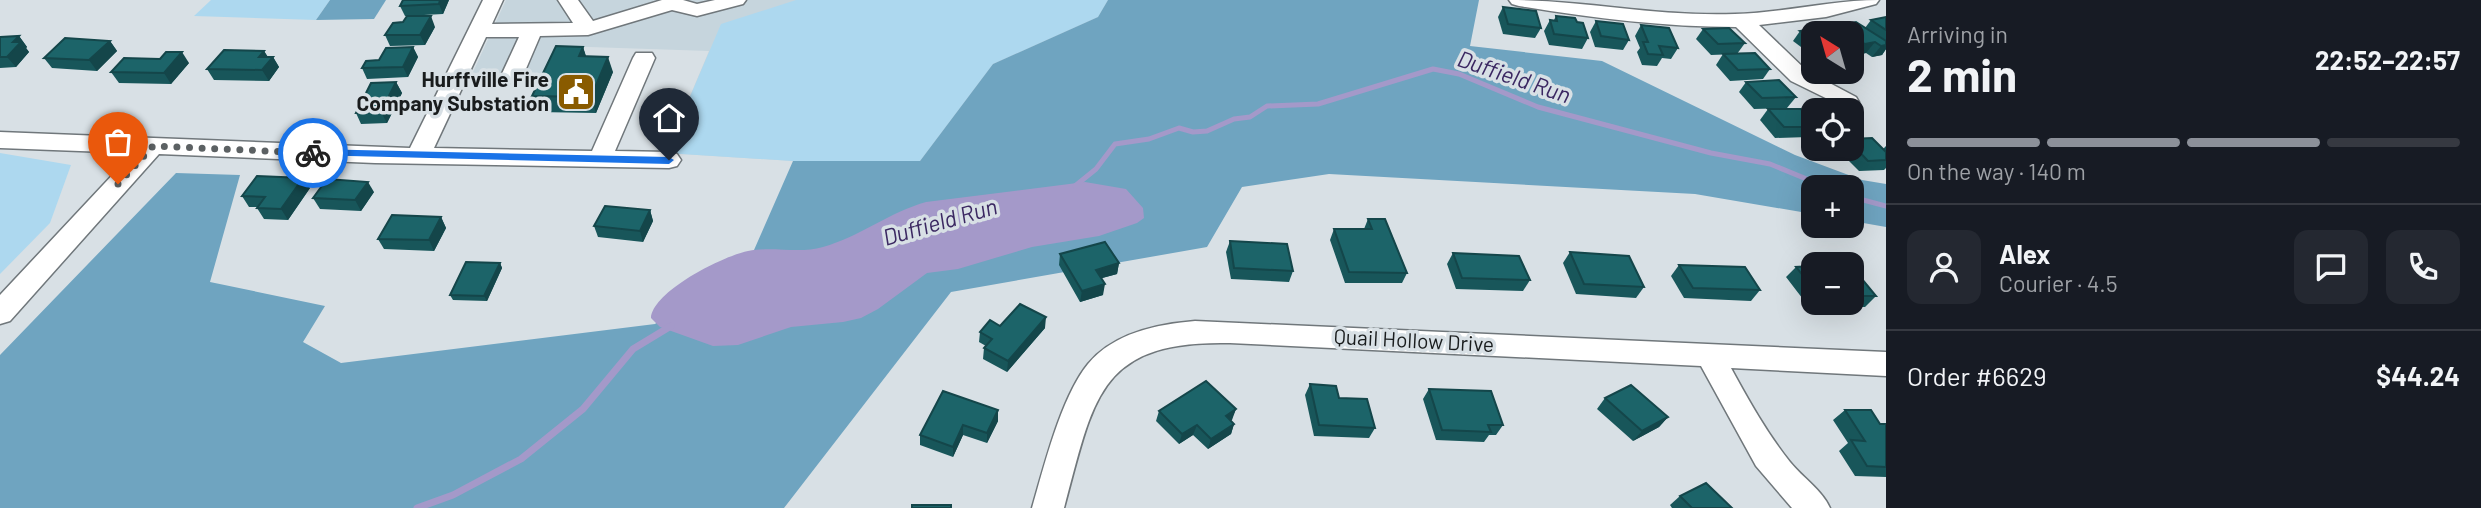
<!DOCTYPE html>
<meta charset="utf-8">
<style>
body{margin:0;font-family:Barlow,sans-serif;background:#242831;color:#f1f3f6;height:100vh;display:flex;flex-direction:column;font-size:26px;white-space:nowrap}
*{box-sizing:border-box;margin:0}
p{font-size:23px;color:#9ea1a6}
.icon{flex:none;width:38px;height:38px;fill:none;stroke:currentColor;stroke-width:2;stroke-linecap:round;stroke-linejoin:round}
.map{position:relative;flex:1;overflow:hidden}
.drawer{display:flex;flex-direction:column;background:#171b24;width:595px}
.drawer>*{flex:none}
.needle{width:46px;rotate:323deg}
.controls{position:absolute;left:1801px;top:21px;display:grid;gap:14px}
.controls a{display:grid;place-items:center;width:63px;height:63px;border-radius:14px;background:#171b24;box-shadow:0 7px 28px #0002;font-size:35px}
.pin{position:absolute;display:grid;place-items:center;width:60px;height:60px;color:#fff;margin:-72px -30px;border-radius:50% 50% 50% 0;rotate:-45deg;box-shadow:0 0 7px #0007}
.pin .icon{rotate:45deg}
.courier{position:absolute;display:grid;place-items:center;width:70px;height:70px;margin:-35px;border:5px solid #1a73e8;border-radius:50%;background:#fff;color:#222;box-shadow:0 2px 9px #0007}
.head em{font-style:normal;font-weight:700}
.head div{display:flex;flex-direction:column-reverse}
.head{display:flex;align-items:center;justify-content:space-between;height:119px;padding:0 21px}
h1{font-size:46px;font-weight:700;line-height:52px}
.bar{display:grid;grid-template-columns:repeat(4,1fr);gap:10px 7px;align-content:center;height:84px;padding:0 21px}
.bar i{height:9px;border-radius:5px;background:#363941}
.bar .on{background:#8c9099}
.bar p{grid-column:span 4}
.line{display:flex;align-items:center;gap:18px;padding:0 21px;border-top:2px solid #363941}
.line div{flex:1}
.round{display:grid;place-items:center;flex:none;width:74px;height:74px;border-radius:14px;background:#242831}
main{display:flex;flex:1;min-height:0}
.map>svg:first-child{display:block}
</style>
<main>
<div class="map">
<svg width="1886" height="508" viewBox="0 0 1886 508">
<rect width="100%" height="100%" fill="#d8e0e5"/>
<polygon fill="#c6d5dd" points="506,0 1108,0 1098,17 993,64 920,161 793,161 666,153 709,51 559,46 539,83 468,83"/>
<g fill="#add8ef">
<polygon points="211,0 330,0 316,20 194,16"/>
<polygon points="796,0 1108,0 1098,17 993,64 920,161 793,161 666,153 721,24"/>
<polygon points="0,153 71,165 50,223 0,274"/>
</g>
<g fill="#6fa4c0">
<polygon points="330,0 386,0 374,19 316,20"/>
<polygon points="1108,0 1479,0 1470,46 1602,61 1795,155 1862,180 1886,184 1886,227 1852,221 1852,187 1813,187 1813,214 1695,194 1329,174 1242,187 1207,247 951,292 784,508 0,508 0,355 176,173 240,175 210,282 325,306 303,342 341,363 655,324 754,250 793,161 920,161 993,64 1098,17"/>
</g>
<path fill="#a499c9" d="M1085,182l41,7 17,19 1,10 -7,5 -38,13 -67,11 -74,22 -31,4 -49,36 -17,9 -18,4 -52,5 -53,18 -25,1 -53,-19 -9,-9c2,-27 72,-62 97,-67 25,-5 51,3 75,-4 36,-10 67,-35 103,-45z"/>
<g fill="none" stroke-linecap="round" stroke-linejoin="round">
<g stroke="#a499c9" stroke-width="5">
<polyline points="1075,186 1096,169 1115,144 1149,139 1179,128 1193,132 1207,131 1234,119 1250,117 1267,106 1318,104 1433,69 1459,74 1538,107 1711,153 1770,164 1826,187"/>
<polyline points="1852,197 1886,206"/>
</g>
<polyline stroke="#a499c9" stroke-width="7" points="417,508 453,495 521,459 583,409 633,349 671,326"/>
<defs>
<g id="minor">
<polygon points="483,0 503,0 492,24 573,23 558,0 578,0 593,21 662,0 683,0 697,4 715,0 746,0 743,4 697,16 672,10 588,35 540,36 522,78 519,83 503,83 500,78 519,37 486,37 434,148 592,151 633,58 636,53 652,53 655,58 615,151 669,152 677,154 681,160 677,166 669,168 375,163 159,154 10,321 0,324 0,295 133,153 0,148 0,132 410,148"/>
<path d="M1509,0c75,0 150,17 226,14 48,-1 96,-14 144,-14l-3,4 -50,13 -67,8 48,46 49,26 3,5 -3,5 -8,2 -57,-28 -55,-54c-73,0 -145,-9 -217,-21l-7,-2z"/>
<path d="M1195,321l691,31v24l-155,-8c18,33 36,65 59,94 13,16 32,28 40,46h-38l-36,-42 -55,-100 -471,-23c-132,-3 -136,55 -166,165h-32c12,-41 29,-111 56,-144 25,-31 70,-40 107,-43z"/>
</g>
</defs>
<use href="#minor" stroke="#70777b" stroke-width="3"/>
<use href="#minor" fill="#fff" fill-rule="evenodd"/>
</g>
<g fill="#18565a">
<polygon points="403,0 449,0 443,14 405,16 400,6"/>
<polygon points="1503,7 1541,28 1535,38 1503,34 1498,17"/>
<polygon points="1556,16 1577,22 1588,38 1582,49 1549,45 1544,31 1550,20 1554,20"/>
<polygon points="1886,17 1886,49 1882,55 1872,57 1866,53 1856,55 1852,52 1852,33 1832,33 1837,26 1865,28 1871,20"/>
<polygon points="1596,21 1629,40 1623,50 1595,47 1590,32"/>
<polygon points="1641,25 1678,48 1671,59 1662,58 1657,66 1642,65 1637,52 1640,48 1635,36"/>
<polygon points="435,27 425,45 390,46 385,35"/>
<polygon points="1703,29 1745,43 1737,54 1711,55 1696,39"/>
<polygon points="1800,31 1813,33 1813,56 1793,41"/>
<polygon points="19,36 27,47 26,48 29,52 16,67 0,68 0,37"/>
<polygon points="110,41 117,51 97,71 52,68 44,58"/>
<polygon points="413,47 418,57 408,77 367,79 362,68"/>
<polygon points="583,47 586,57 613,72 596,113 537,112 532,96"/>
<polygon points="264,51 268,57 273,57 279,67 269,81 214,80 207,69"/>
<polygon points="1723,54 1770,69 1763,79 1730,81 1716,65"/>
<polygon points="160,59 189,63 171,84 119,83 111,72"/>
<polygon points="396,82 402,93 387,123 361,124 356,113"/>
<polygon points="1746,82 1796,97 1787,108 1754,109 1739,92"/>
<polygon points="1768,109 1813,122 1813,132 1808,137 1775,138 1760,120"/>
<polygon points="1852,139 1883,149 1886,146 1886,168 1884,170 1859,171 1838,150 1839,149 1852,149"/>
<polygon points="310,188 288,220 264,219 257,208 258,207 249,207 242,196"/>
<polygon points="374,192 361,211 320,209 313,198"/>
<polygon points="650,210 653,221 643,242 598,237 594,226"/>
<polygon points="441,217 446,228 434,251 384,249 378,239"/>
<polygon points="1368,219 1407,273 1402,283 1345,283 1330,240 1334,229 1364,229"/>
<polygon points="1230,241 1293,271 1289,282 1231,279 1226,252"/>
<polygon points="1570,252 1644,287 1636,298 1576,294 1563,263"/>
<polygon points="1453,253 1530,280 1523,291 1456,289 1447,264"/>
<polygon points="1060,254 1119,263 1117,274 1102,278 1103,295 1080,302 1059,265"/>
<polygon points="500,263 502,268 487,301 453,300 450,295"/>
<polygon points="1679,265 1760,290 1751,301 1684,298 1671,276"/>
<polygon points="1813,266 1813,303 1852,303 1852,267 1876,296 1865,307 1809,307 1786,277 1796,267"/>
<polygon points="1000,326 1045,328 1007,372 983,359 984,348 986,346 979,342 980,332"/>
<polygon points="1310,384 1339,398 1375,428 1369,438 1314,436 1305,395"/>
<polygon points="1429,389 1503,425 1496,435 1489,435 1484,442 1436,440 1423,399"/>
<polygon points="943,391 998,421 987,443 963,435 953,457 920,445 920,435"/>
<polygon points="1605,398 1668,417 1659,427 1633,441 1597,409"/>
<polygon points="1236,409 1231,420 1234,424 1231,434 1208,449 1193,435 1179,444 1156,421 1159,411"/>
<polygon points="1845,410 1880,424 1886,424 1886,477 1855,476 1839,451 1848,443 1833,420"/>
<polygon points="1680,496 1732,508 1672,508 1670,505"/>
</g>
<g fill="#14464a">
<polygon points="440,0 449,0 443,14 439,4"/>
<polygon points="431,16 435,27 425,45 420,35"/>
<polygon points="19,36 27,47 26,48 29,52 16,67 7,57 13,42"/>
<polygon points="110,41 117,51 97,71 89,60"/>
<polygon points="1875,42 1866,53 1856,55 1865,44"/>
<polygon points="1886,45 1886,49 1882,55 1872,57 1881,46"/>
<polygon points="413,47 418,57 408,77 403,67"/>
<polygon points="583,47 588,62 579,56"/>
<polygon points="264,51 270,61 273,57 279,67 269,81 262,70 259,57"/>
<polygon points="182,52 189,63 171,84 164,73"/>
<polygon points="608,57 613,72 596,113 591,97"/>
<polygon points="396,82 402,93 387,123 381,112"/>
<polygon points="303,178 310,188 288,220 281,209"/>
<polygon points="368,182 374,192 361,211 355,200"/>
<polygon points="650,210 653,221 643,242 640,231"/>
<polygon points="441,217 446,228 434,251 429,240"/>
<polygon points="500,263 502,268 487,301 484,296"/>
<polygon points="1119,263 1117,274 1095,280 1096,270"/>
<polygon points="1105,284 1103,295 1080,302 1082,291"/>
<polygon points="1046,317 1045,328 1007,372 1008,361"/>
<polygon points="1236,409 1232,420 1222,426 1226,416"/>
<polygon points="998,410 998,421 987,443 987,433"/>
<polygon points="1668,417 1659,427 1633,441 1642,431"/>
<polygon points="1234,424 1231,434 1208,449 1211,439"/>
<polygon points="963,425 963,435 953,457 953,447"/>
<polygon points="1197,425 1193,435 1179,444 1182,434"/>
</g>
<g fill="#1c6469" stroke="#14464a" stroke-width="2">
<polygon points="403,0 440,0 439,4 400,6"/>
<polygon points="1503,7 1536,11 1541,28 1508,24"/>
<polygon points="407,16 431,16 420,35 385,35 393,23 403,22"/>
<polygon points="1556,16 1575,18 1577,22 1583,23 1588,38 1554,34 1550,20 1557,21"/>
<polygon points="1886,17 1886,30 1871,20"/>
<polygon points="1596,21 1623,24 1629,40 1601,36"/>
<polygon points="1856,22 1886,41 1886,45 1881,46 1875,42 1865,44 1852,36 1852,33 1848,33 1837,26"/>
<polygon points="1641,25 1669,28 1678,48 1659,46 1663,55 1648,54 1643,42 1648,42"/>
<polygon points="1822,27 1832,33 1813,33 1813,39 1800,31"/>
<polygon points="1729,28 1745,43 1718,44 1703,29"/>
<polygon points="19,36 13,42 21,42 7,57 0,57 0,37"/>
<polygon points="65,38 110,41 89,60 44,58"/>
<polygon points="556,46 583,47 579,56 608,57 591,97 532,96"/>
<polygon points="413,47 403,67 362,68 366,61 379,60 386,48"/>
<polygon points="224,50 264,51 259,57 273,57 262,70 207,69"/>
<polygon points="166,52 182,52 164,73 111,72 124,58 160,59"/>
<polygon points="1755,53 1770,69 1738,70 1723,54"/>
<polygon points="1779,80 1796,97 1762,98 1746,82"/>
<polygon points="396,82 381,112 356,113 371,83"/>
<polygon points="1768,109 1801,109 1813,122 1813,127 1784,127"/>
<polygon points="1872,138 1886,152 1886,160 1868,161 1852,144 1852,139"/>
<polygon points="257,176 303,178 281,209 257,208 265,197 242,196"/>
<polygon points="327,179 368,182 355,200 313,198"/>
<polygon points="605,206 650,210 640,231 594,226"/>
<polygon points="392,215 441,217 429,240 378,239"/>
<polygon points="1368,219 1385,219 1407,273 1349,272 1334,229 1372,229"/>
<polygon points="1230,241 1287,244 1293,271 1234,268"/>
<polygon points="1105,242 1119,263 1096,270 1105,284 1082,291 1060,254"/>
<polygon points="1570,252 1629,256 1644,287 1584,284"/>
<polygon points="1453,253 1519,256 1530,280 1462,278"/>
<polygon points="466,262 500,263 484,296 450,295"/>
<polygon points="1679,265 1745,267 1760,290 1693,288"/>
<polygon points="1813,266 1813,288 1796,267"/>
<polygon points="1852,267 1876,296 1852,296"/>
<polygon points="1020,304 1046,317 1008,361 984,348 992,339 980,332 990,320 1000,326"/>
<polygon points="1206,381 1236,409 1226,416 1234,424 1211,439 1197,425 1182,434 1159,411"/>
<polygon points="1310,384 1336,386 1339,398 1367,399 1375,428 1319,425"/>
<polygon points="1631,385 1668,417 1642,431 1605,398"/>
<polygon points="1429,389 1491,391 1503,425 1488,425 1491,432 1442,430"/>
<polygon points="943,391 998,410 987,433 963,425 953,447 920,435"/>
<polygon points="1845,410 1871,410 1880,424 1886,424 1886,467 1867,466 1851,440 1865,441"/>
<polygon points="1706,483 1732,508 1692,508 1680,496"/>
<rect x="912" y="505" width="39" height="3"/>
</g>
<polygon fill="#1a73e8" points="313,149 669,157 674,160 669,164 310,155 310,150"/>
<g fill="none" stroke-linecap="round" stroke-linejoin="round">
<polyline stroke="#5c6163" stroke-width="7" stroke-dasharray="0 12.6" points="118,184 153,146 313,153"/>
</g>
<defs>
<symbol id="civic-square" viewBox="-11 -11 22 22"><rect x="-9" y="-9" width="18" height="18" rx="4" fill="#895b00" stroke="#d8e0e5"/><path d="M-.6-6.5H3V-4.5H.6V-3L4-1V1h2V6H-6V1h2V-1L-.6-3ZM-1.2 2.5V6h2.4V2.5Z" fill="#fff"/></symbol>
</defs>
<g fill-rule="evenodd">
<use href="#civic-square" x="554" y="70" width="44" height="44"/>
</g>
<g text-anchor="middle" stroke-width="7" stroke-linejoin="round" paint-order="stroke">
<g font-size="21" font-weight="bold" fill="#191c1d" stroke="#d8e0e5" text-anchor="end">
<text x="549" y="87">Hurffville Fire<tspan x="549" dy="24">Company Substation</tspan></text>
</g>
<g font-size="21" fill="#191c1d" stroke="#d8e0e5">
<text transform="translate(1414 341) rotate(3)" y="7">Quail Hollow Drive</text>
</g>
<g font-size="23" font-style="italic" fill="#3b2862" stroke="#d8e0e5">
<text transform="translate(1514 77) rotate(19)" y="8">Duffield Run</text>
<text transform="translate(940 222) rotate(-16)" y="8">Duffield Run</text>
</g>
</g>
</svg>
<div class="controls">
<a><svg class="needle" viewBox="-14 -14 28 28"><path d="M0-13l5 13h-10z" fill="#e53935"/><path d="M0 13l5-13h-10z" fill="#9ea1a6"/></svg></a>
<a><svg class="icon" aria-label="locate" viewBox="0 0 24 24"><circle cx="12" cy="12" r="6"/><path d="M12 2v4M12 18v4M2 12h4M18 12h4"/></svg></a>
<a>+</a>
<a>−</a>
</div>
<div class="pin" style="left:118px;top:184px;background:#ea580c"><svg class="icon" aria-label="bag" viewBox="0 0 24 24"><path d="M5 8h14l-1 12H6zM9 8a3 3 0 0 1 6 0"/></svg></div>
<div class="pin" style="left:669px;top:160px;background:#1f2937"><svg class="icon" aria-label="home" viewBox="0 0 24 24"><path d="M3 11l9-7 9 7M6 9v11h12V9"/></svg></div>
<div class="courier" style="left:313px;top:153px"><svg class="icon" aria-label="bike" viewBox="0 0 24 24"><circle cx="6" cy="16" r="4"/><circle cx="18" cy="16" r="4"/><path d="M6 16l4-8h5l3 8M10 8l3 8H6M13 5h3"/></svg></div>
</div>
<section class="drawer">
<div class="head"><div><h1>2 min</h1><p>Arriving in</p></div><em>22:52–22:57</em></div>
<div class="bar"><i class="on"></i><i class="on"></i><i class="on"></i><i></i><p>On the way · 140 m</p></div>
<div class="line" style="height:126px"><a class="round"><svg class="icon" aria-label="person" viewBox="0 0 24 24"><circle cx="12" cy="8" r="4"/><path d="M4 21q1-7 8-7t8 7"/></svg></a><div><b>Alex</b><p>Courier · 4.5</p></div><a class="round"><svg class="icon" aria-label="chat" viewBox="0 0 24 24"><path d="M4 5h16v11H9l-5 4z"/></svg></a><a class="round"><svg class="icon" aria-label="phone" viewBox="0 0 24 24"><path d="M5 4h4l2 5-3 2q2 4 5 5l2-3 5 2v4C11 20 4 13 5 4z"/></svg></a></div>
<div class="line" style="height:91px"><div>Order #6629</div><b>$44.24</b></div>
</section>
</main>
